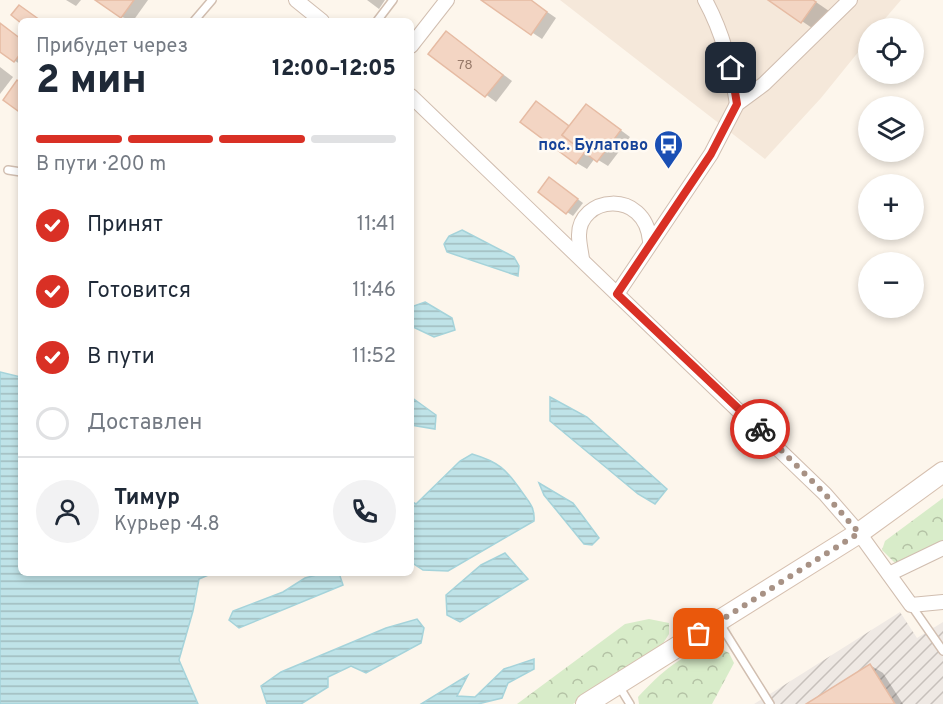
<!DOCTYPE html>
<html lang="ru">
<meta charset="utf-8">
<style>
body{margin:0;font-family:Overpass,sans-serif;background:#f2f2f3;color:#1f2937;height:100vh;display:flex;flex-direction:column;font-size:22px;white-space:nowrap}
*{box-sizing:border-box;margin:0}
p{font-size:20px;color:#747a83}
.icon{flex:none;width:33px;height:33px;fill:none;stroke:currentColor;stroke-width:2;stroke-linecap:round;stroke-linejoin:round}
.map{position:relative;flex:1;overflow:hidden}
.side{position:absolute;left:18px;top:18px;width:396px;height:558px;display:flex;flex-direction:column;background:#fff;border-radius:9px;box-shadow:0 3px 9px #0003}
.side>*{flex:none}
.buttons{position:absolute;left:858px;top:18px;display:grid;gap:12px}
.buttons a{display:grid;place-items:center;width:66px;height:66px;border-radius:50%;background:#fff;box-shadow:0 3px 9px #0003;font-size:30px}
.pin{position:absolute;display:grid;place-items:center;width:51px;height:51px;color:#fff;margin:-26px;border-radius:12px;box-shadow:0 3px 9px #0006}
.courier{position:absolute;display:grid;place-items:center;width:60px;height:60px;margin:-30px;border:4px solid #d93025;border-radius:50%;background:#fff;color:#222;box-shadow:0 2px 8px #0007}
.summary em{font-style:normal;font-weight:800}
.summary div{display:flex;flex-direction:column-reverse}
.summary{display:flex;align-items:center;justify-content:space-between;height:102px;padding:0 18px}
h1{font-size:39px;font-weight:800;line-height:45px}
.bar{display:grid;grid-template-columns:repeat(4,1fr);gap:9px 6px;align-content:center;height:72px;padding:0 18px}
.bar i{height:8px;border-radius:4px;background:#e0e1e3}
.bar .active{background:#d93025}
.bar p{grid-column:span 4}
.line{display:flex;align-items:center;gap:15px;padding:0 18px;border-top:2px solid #e0e1e3}
.line div{flex:1}
.round{display:grid;place-items:center;flex:none;width:63px;height:63px;border-radius:32px;background:#f2f2f3}
ol{padding:0 18px;list-style:none}
li{display:flex;align-items:center;gap:18px;height:66px}
li p{margin-inline-start:auto}
li .icon{padding:6px;border-radius:50%;background:#d93025;color:#fff;stroke-width:4}
li:last-child{color:#747a83}
li i{width:33px;height:33px;border:3px solid #e0e1e3;border-radius:50%}
.map>svg:first-child{display:block}
</style>
<div class="map">
<svg width="943" height="704" viewBox="0 0 943 704">
<defs>
<pattern id="industrial-furrows" width="10" height="10" patternUnits="userSpaceOnUse" patternTransform="scale(1.5)"><rect width="10" height="10" fill="#efe9e4"/><path d="M-1 1l2-2M0 10L10 0M9 11l2-2" fill="none" stroke="#c7c0bb"/></pattern>
<pattern id="forest-crowns" width="20" height="18" patternUnits="userSpaceOnUse" patternTransform="scale(1.5)"><rect width="20" height="18" fill="#d8ecc9"/><path d="M2 6a3 3 0 1 1 6 0M12 15a3 3 0 1 1 6 0" fill="none" stroke="#b4c2a5"/></pattern>
<pattern id="water-rules" width="6" height="5" patternUnits="userSpaceOnUse" patternTransform="scale(1.5)"><rect width="6" height="5" fill="#bfe3e8"/><path d="M0 2.5h6" fill="none" stroke="#a0bbbe"/></pattern>
</defs>
<rect width="100%" height="100%" fill="#fdf6ec"/>
<polygon fill="#f5e8da" points="560,0 901,0 877,28 868,28 868,40 821,98 765,159"/>
<polygon fill="url(#industrial-furrows)" points="900,612 917,638 943,622 943,704 754,704"/>
<g fill="url(#forest-crowns)">
<polygon points="943,498 943,541 896,564 882,550 885,541"/>
<polygon points="649,619 669,623 669,634 659,650 573,704 517,704 625,624"/>
<path d="M716,646l13,7 5,10 -22,41h-73l-1,-7c22,-24 45,-45 78,-51z"/>
</g>
<g fill="url(#water-rules)" stroke="#a5d3da" stroke-width="1.5">
<polygon points="462,230 514,257 519,266 518,276 447,252 444,244 449,236"/>
<polygon points="425,302 452,318 455,330 434,337 413,327 411,307"/>
<polygon points="0,372 21,377 21,573 213,573 199,579 193,611 179,660 198,704 0,704"/>
<polygon points="411,397 436,415 435,429 411,425"/>
<polygon points="550,397 587,417 667,489 655,504 638,494 550,421"/>
<path d="M472,454c27,8 34,15 50,38 8,11 13,16 12,29l-86,50 -25,-1 -12,-8v-61l5,3 44,-43z"/>
<polygon points="539,483 573,503 599,538 592,545 584,544 544,495"/>
<polygon points="505,553 528,579 460,622 447,615 446,595 481,565"/>
<polygon points="324,573 339,573 343,585 239,628 229,620 233,611 283,592 305,578"/>
<polygon points="417,619 424,628 421,643 366,673 351,666 328,677 328,687 301,704 267,704 261,686 281,672 386,628"/>
<polygon points="534,659 534,669 508,683 502,698 478,704 421,704 468,675 457,696 475,697 504,669"/>
</g>
<g fill="#0003">
<polygon points="66,0 81,0 76,6"/>
<polygon points="98,0 148,0 133,21 122,17"/>
<polygon points="367,0 385,0 379,9"/>
<polygon points="483,0 530,0 556,18 542,39"/>
<polygon points="771,0 813,0 829,11 815,30"/>
<polygon points="0,26 21,40 21,65 0,50"/>
<polygon points="456,39 512,81 496,102 430,53"/>
<polygon points="0,67 13,77 0,94"/>
<polygon points="546,109 570,127 596,112 630,137 608,166 595,158 587,169 577,163"/>
<polygon points="556,183 583,203 573,216 567,212"/>
<polygon points="870,665 883,673 903,704 809,704"/>
</g>
<g fill="#f3d5c3" stroke="#e6bba3" stroke-width="1.5">
<polygon points="95,0 134,0 121,18"/>
<polygon points="481,0 531,0 547,12 531,35"/>
<polygon points="768,0 813,0 816,2 801,23"/>
<polygon points="19,5 40,20 39,21 21,23 11,15"/>
<polygon points="0,23 21,39 21,53 14,62 0,52"/>
<polygon points="446,31 503,75 485,97 428,54"/>
<polygon points="17,80 21,83 21,107 18,111 3,100"/>
<polygon points="536,101 569,126 562,135 585,152 576,164 520,122"/>
<polygon points="586,104 621,130 597,162 562,135"/>
<polygon points="549,177 578,199 566,214 538,192"/>
<polygon points="870,664 895,704 806,704"/>
</g>
<g fill="none" stroke-linecap="round" stroke-linejoin="round">
<defs>
<g id="lane">
<polyline points="194,21 212,0"/>
<polyline points="377,21 393,0"/>
<polyline points="8,170 21,172"/>
<polyline points="911,605 943,651"/>
<polyline points="720,624 770,704"/>
<polyline points="619,686 630,704"/>
</g>
<g id="street">
<polyline points="296,0 322,21"/>
<path d="M705,0c18,33 26,66 32,104"/>
<polyline points="411,46 447,0"/>
<polyline points="411,96 825,494 859,533 911,605 943,602"/>
<path d="M582,259c-1,-8 -3,-16 -3,-23 -1,-40 66,-48 71,5"/>
<polyline points="617,294 711,154 737,104 764,84 850,0"/>
<polyline points="889,574 943,548"/>
</g>
<polyline id="secondary" points="586,704 859,533 943,472"/>
</defs>
<use href="#lane" stroke="#d1beb0" stroke-width="10"/>
<use href="#street" stroke="#d1beb0" stroke-width="16"/>
<use href="#secondary" stroke="#d6c0b0" stroke-width="22"/>
<use href="#lane" stroke="#fff" stroke-width="7"/>
<use href="#street" stroke="#fff" stroke-width="14"/>
<use href="#secondary" stroke="#fff" stroke-width="20"/>
</g>
<g fill="none" stroke-linecap="round" stroke-linejoin="round">
<polyline stroke="#a89285" stroke-width="6" stroke-dasharray="0 10.8" points="699,634 859,533 825,494 760,429"/>
<polyline stroke="#d93025" stroke-width="8" points="731,68 737,104 711,154 617,294 760,429"/>
</g>
<defs>
<symbol id="bus-pin" viewBox="-11 -11 22 30"><path d="M0 17L-7.5 6A9.5 9.5 0 1 1 7.5 6Z" fill="#1a4fb4" stroke="#fffaf3"/><path d="M-5-6H5V4H4V6H2V4H-2V6H-4V4H-5ZM-3.5-4V0h7V-4ZM-3.5 1.2v1.5H-2V1.2ZM2 1.2v1.5H3.5V1.2Z" fill="#fff"/></symbol>
</defs>
<g fill-rule="evenodd">
<use href="#bus-pin" x="652" y="128" width="33" height="45"/>
</g>
<g text-anchor="middle" stroke-width="5" stroke-linejoin="round" paint-order="stroke">
<g font-size="14" fill="#987a6a">
<text x="465" y="69">78</text>
</g>
<g font-size="16" font-weight="bold" fill="#164399" stroke="#fffaf3" text-anchor="end">
<text x="648" y="150">пос. Булатово</text>
</g>
</g>
</svg>
<div class="buttons">
<a><svg class="icon" aria-label="locate" viewBox="0 0 24 24"><circle cx="12" cy="12" r="6"/><path d="M12 2v4M12 18v4M2 12h4M18 12h4"/></svg></a>
<a><svg class="icon" aria-label="layers" viewBox="0 0 24 24"><path d="M12 4l9 5-9 5-9-5zM3 14l9 5 9-5"/></svg></a>
<a>+</a>
<a>−</a>
</div>
<div class="pin" style="left:699px;top:634px;background:#ea580c"><svg class="icon" aria-label="bag" viewBox="0 0 24 24"><path d="M5 8h14l-1 12H6zM9 8a3 3 0 0 1 6 0"/></svg></div>
<div class="pin" style="left:731px;top:68px;background:#1f2937"><svg class="icon" aria-label="home" viewBox="0 0 24 24"><path d="M3 11l9-7 9 7M6 9v11h12V9"/></svg></div>
<div class="courier" style="left:760px;top:429px"><svg class="icon" aria-label="bike" viewBox="0 0 24 24"><circle cx="6" cy="16" r="4"/><circle cx="18" cy="16" r="4"/><path d="M6 16l4-8h5l3 8M10 8l3 8H6M13 5h3"/></svg></div>
<section class="side">
<div class="summary"><div><h1>2 мин</h1><p>Прибудет через</p></div><em>12:00–12:05</em></div>
<div class="bar"><i class="active"></i><i class="active"></i><i class="active"></i><i></i><p>В пути · 200 m</p></div>
<ol>
<li><svg class="icon" aria-label="check" viewBox="0 0 24 24"><path d="M5 12l5 5 9-10"/></svg>Принят<p>11:41</p></li>
<li><svg class="icon" aria-label="check" viewBox="0 0 24 24"><path d="M5 12l5 5 9-10"/></svg>Готовится<p>11:46</p></li>
<li><svg class="icon" aria-label="check" viewBox="0 0 24 24"><path d="M5 12l5 5 9-10"/></svg>В пути<p>11:52</p></li>
<li><i></i>Доставлен</li>
</ol>
<div class="line" style="height:108px"><a class="round"><svg class="icon" aria-label="person" viewBox="0 0 24 24"><circle cx="12" cy="8" r="4"/><path d="M4 21q1-7 8-7t8 7"/></svg></a><div><b>Тимур</b><p>Курьер · 4.8</p></div><a class="round"><svg class="icon" aria-label="phone" viewBox="0 0 24 24"><path d="M5 4h4l2 5-3 2q2 4 5 5l2-3 5 2v4C11 20 4 13 5 4z"/></svg></a></div>
</section>
</div>
